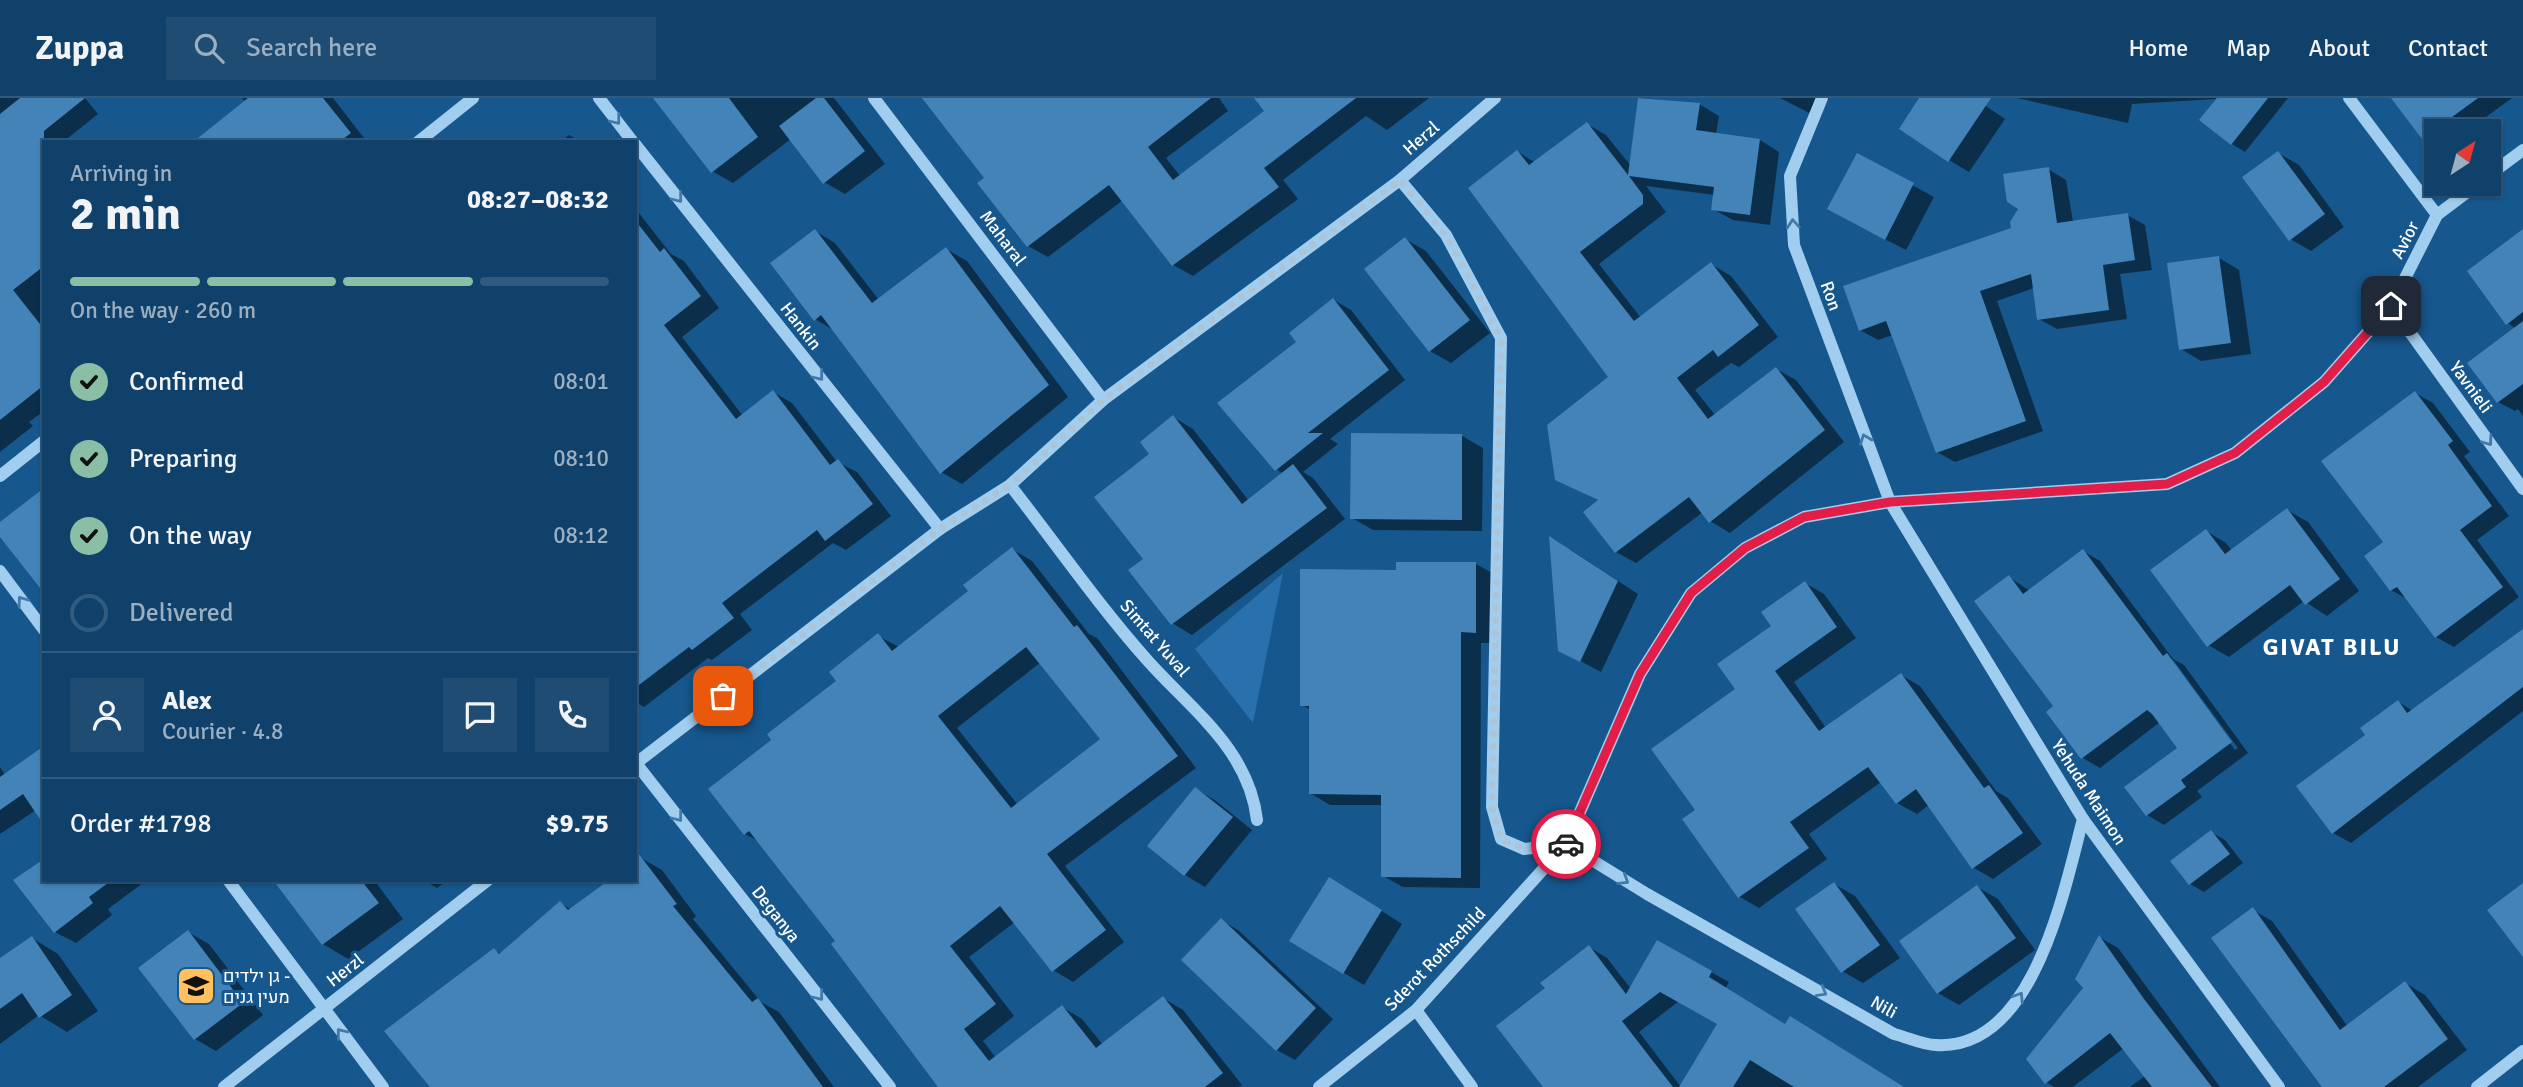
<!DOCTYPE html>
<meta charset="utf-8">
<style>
body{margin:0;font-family:Signika,Heebo,sans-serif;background:#1e4c72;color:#f1f3f6;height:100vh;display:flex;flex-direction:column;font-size:26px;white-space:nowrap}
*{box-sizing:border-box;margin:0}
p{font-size:23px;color:#9cafc1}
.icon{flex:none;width:38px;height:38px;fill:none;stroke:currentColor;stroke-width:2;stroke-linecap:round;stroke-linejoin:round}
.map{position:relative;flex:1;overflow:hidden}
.details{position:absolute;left:42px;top:42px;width:595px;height:742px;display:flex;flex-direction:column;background:#10416a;border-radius:0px;box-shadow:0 2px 5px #0004,0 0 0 2px #305a7e}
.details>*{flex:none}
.needle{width:46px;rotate:36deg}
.fabs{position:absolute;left:2424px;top:21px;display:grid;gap:14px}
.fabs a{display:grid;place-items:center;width:77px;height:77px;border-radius:0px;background:#10416a;box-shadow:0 2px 5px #0004,0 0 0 2px #305a7e;font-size:35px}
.pin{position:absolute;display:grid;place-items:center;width:60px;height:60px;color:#fff;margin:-30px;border-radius:14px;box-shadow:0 4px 10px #0006}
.courier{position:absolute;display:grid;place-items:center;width:70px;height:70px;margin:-35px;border:5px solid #e11d48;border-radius:50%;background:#fff;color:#222;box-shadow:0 2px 9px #0007}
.headline em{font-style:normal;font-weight:800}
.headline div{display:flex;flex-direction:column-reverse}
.headline{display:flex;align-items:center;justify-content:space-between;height:119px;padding:0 28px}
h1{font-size:46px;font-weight:800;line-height:52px}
.bar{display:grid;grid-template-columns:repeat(4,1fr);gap:10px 7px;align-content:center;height:84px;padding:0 28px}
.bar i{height:9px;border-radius:5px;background:#305a7e}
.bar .active{background:#8abfa5}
.bar p{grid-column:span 4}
.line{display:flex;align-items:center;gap:18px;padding:0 28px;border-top:2px solid #305a7e}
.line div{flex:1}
.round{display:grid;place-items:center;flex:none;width:74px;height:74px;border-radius:0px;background:#1e4c72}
ol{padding:0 28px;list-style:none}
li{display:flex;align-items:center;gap:21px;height:77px}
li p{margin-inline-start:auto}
li .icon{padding:7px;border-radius:50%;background:#8abfa5;color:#111;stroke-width:4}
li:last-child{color:#9cafc1}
li i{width:38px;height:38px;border:4px solid #305a7e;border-radius:50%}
header{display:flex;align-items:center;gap:42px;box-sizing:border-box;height:98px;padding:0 35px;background:#10416a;border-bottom:2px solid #305a7e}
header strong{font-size:33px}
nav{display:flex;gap:38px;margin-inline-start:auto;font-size:24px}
.search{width:490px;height:63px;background:#1e4c72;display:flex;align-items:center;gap:18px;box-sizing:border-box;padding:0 24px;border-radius:0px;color:#9cafc1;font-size:26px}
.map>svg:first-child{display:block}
</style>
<header>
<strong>Zuppa</strong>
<div class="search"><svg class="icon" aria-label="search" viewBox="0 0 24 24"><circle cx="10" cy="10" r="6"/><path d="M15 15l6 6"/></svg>Search here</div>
<nav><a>Home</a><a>Map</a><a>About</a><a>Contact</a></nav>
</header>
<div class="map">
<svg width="2523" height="989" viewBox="0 0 2523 989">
<rect width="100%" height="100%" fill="#16578d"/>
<polygon fill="#2871ac" points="1283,475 1253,625 1195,551"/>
<g fill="#0007" fill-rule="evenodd">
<polygon points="0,0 85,0 98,16 63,44 44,44 44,313 29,324 33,328 0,354"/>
<polygon points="242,0 333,0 367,44 196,44 245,4"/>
<polygon points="656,0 834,0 885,66 845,96 824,84 791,41 733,85 712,73"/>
<polygon points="924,0 1219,0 1228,13 1166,60 1181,79 1267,13 1256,0 1429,0 1387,32 1366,18 1283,82 1298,101 1193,178 1173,167 1123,102 1048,159 1028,148 986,80"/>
<polygon points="1640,0 1699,6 1719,18 1716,36 1760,42 1779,54 1770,127 1733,122 1713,111 1715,97 1646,88 1666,114 1599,166 1641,220 1711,166 1731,178 1778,239 1739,269 1731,265 1695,292 1716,318 1776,271 1796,282 1844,344 1730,435 1710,423 1703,414 1636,465 1616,454 1599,403 1557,381 1610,279 1518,54 1536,65 1587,26 1606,37 1631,68"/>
<polygon points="1780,0 1829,0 1819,20"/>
<polygon points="1921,0 1974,0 2005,21 1969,74 1949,62"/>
<polygon points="2017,0 2216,0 2216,1 2132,6 2128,25"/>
<polygon points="2219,0 2288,0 2245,54 2232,46"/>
<polygon points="2394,0 2512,0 2467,33 2436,33 2436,47 2424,40"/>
<polygon points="569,37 581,44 560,44"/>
<polygon points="2278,55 2299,67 2344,129 2311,153 2290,141"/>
<polygon points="1857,57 1934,99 1906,152 1849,123"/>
<polygon points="2048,71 2066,82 2073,124 2127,117 2145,127 2152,172 2120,176 2127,221 2057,231 2039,221 2034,190 1997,203 2043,333 1955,364 1937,354 1893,237 1878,242 1860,232 2012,131"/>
<polygon points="635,110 671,156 684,163 719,210 682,239 743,318 773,294 792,305 837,364 857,374 891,418 846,452 833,445 740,516 752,532 712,562 708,560 644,609 635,604"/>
<polygon points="815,133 835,145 879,202 946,151 967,163 1068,299 962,386 941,374 835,233 815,221"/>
<polygon points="2523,133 2523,318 2518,311 2515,313 2498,304 2516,231 2508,225"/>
<polygon points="1405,141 1426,153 1490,235 1451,265 1430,253"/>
<polygon points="2219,160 2239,172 2251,256 2201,263 2181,251"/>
<polygon points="1334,202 1351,212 1405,282 1330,341 1338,346 1303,374 1313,380 1345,421 1192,537 1172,525 1145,461 1152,356 1173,319 1193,331 1249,403 1284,376 1276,371 1299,244"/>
<polygon points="2415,295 2433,305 2470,354 2464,358 2509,418 2477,442 2519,499 2454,549 2436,539 2409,502 2391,492"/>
<polygon points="1462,338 1483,350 1482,433 1373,432 1352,420"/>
<polygon points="2287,412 2308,424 2359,493 2327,518 2304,503 2229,559 2208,547 2206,433 2226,445 2232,453"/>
<path d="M1012,451l20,12 57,73 8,4 99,130 -131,98 59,76 -51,40 -20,-12 -38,-48 -46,35 45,59 -31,25 13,17 66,-51 20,12 21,26 60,-47 20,12 59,75 -3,2h-299l-102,-146 -78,-99 -15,-8 29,-94 65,-59 39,-45 21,11 71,-55zM1041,564l61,78 -84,65 -61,-77z"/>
<polygon points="1571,452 1638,496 1601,574 1560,552"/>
<path d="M2083,453l17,10 73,98 11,6 64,88 -51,38 5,6 -38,28 -17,-10 33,-67 -20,-26 -60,46 -17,-10 -35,-46 8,-5 -47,-130 21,14zM2167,559l7,4 64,87 -3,2z"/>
<polygon points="1476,466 1496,477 1496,545 1481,545 1480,790 1403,789 1383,778 1383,707 1330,707 1310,695 1311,612 1302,607 1398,473"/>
<polygon points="1805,485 1824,496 1856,540 1794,584 1826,630 1901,577 1920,588 1996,693 2008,700 2042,746 1993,781 1974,770 1929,707 1917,716 1897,705 1881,684 1809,736 1827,761 1759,810 1740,799 1684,722 1697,713 1738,592 1774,528"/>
<polygon points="2523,533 2523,613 2351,745 2333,735 2368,637 2398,604 2413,613"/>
<polygon points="44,650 36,712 0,736 0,669 5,677"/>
<polygon points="1196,691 1216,703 1252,732 1205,789 1185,777"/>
<polygon points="2211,734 2225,742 2243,765 2204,794 2190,786"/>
<polygon points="641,760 662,772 696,818 693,821 761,904 779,914 834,989 436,989 494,852 501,856 560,805 572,812 635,782"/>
<polygon points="147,782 108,811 112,817 76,845 55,834 17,784"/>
<polygon points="276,782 374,782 403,821 348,861 323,846"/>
<polygon points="423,782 448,782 437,790"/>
<polygon points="1834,786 1855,798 1900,860 1863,885 1842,873"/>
<polygon points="1977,789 1998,801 2035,852 1959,907 1938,895"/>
<polygon points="1351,793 1402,826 1364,887 1344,875"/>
<polygon points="2253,812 2272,823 2348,929 2405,885 2425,897 2467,952 2418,989 2330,989"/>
<polygon points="1221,822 1238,832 1333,921 1295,962 1277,952"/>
<polygon points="188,834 209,846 263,917 216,953 195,941"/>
<polygon points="2099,839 2118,850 2220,989 2130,989 2145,978 2124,950 2073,989 2054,989 2046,984 2085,890"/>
<polygon points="32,840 58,856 98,913 67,934 39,917 0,946 0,862"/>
<path d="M1657,844l72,40 -4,7 61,37 116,61h-353l-2,-98 42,-42 18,11 24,31zM1679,903l40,23 -38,63 -42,-55z"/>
</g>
<g fill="#4383b8" fill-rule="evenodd">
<polygon points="20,0 85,0 44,33 44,168 13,192 44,231 44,287 0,322 0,16"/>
<polygon points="248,0 323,0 351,35 339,44 193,44"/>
<polygon points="653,0 729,0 758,39 711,75"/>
<polygon points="816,0 824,0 865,53 823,86 779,28"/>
<polygon points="922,0 1211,0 1148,49 1173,82 1264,13 1254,0 1356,0 1264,70 1279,89 1172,168 1109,87 1027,149 977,85 984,80"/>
<polygon points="1638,0 1700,5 1696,32 1760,41 1750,117 1711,112 1714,89 1629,78 1643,97 1643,106 1580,154 1634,223 1711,164 1759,227 1718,259 1713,252 1677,280 1708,321 1776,269 1825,332 1709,425 1689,399 1615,455 1583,414 1598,402 1555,382 1547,327 1608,279 1468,90 1517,52 1529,67 1587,24 1628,77"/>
<polygon points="1919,0 1991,0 1948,64 1899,31"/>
<polygon points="2217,0 2268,0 2231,47 2199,22"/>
<polygon points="2391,0 2478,0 2422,41"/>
<polygon points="2278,53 2325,116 2289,143 2242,79"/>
<polygon points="1857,55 1914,85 1885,142 1827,111"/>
<polygon points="2049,69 2057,125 2128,115 2135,162 2103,167 2109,212 2037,222 2031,176 1980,193 2026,323 1936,355 1886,223 1859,233 1843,188 2011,130 2010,124 2018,111 2007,104 2003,76"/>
<polygon points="635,122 660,154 664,150 701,198 664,227 736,321 773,292 830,367 838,361 873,406 825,443 817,432 722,505 734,520 692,552 689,549 635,590"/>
<polygon points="815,131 872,205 946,149 1049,287 940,376 821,217 814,223 770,165"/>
<polygon points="2523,131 2523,214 2506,227 2467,173"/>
<polygon points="1405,139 1470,222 1429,254 1364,171"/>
<polygon points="2219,158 2231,245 2179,252 2167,165"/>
<polygon points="1333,200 1389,272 1308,335 1323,335 1275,373 1217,305 1296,244 1289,235"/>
<polygon points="2523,223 2523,286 2497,305 2467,265"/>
<polygon points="2415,293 2453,343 2448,347 2492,408 2460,432 2503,489 2435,540 2397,489 2390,493 2364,458 2383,444 2321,363"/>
<polygon points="1173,317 1242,406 1293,366 1327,410 1171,527 1128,472 1143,461 1094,399 1149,356 1140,344"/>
<polygon points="1351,335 1462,336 1462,422 1350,421"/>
<polygon points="44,390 44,495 0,439 0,424"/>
<polygon points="2287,410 2340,481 2305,507 2290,487 2207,549 2150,472 2206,431 2225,456"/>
<polygon points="1549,438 1618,483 1580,564 1558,553"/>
<path d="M1012,449l62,80 3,-2 101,131 -131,98 59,76 -54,42 -52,-66 -50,40 46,58 -32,25 25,32 73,-56 34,43 67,-52 60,77 -18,14h-267l-107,-143 4,-3 -86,-110 -5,4 -36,-46 63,-49 -4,-6 69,-53 -7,-9 49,-39 14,18 76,-60 -5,-6zM1026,549l74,92 -89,69 -73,-92z"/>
<polygon points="2083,451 2163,558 2167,555 2232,644 2181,682 2186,689 2146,718 2124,689 2177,650 2152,616 2147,612 2081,661 2046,614 2053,608 1974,503 2009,477 2023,496"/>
<polygon points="1396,464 1476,464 1476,535 1461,534 1461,780 1381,779 1381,697 1309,696 1309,608 1300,608 1300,471 1396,472"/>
<polygon points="1805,483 1837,529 1775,573 1819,633 1901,575 1984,690 1989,687 2023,735 1972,771 1916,691 1896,706 1868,669 1790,724 1809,750 1738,800 1682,721 1695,712 1651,651 1735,591 1717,566 1771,528 1761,514"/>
<polygon points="2523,531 2523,589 2332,736 2296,688 2365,637 2360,630 2398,602 2407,615"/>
<polygon points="44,648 44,727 23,696 0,712 0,679"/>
<polygon points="1195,689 1233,719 1184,778 1147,748"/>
<polygon points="2211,732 2230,756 2189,787 2170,763"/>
<polygon points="635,751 677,806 673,808 752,904 758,900 823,989 430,989 384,933 494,850 499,856 560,803 568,812 609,782 635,782"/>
<polygon points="44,761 44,782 112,782 89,799 93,805 54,835 13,782"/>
<polygon points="1329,779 1382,812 1343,876 1289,843"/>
<polygon points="273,782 361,782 379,805 322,847"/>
<polygon points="1834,784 1880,847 1841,875 1795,811"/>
<polygon points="2523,785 2523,859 2487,812"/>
<polygon points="1977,787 2016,840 1937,896 1899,843"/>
<polygon points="2253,809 2340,932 2405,883 2448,941 2384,989 2322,989 2211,840"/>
<polygon points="1221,820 1316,910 1276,953 1181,862"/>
<polygon points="188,832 243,905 194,942 138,870"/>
<polygon points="2099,837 2144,901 2212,989 2152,989 2110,935 2045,986 2026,961 2083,890 2075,881"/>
<polygon points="32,838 72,897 39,920 22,895 0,911 0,860"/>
<polygon points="1657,842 1712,873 1709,879 1785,926 1790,918 1904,989 1794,989 1750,962 1733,989 1679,989 1717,926 1660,894 1622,923 1673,989 1543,989 1496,928 1545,890 1540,885 1589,847 1626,896"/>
</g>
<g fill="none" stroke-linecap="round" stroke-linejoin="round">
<g stroke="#a1cdef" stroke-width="12">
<polyline points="599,0 633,44"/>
<polyline points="874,0 1103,302"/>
<polyline points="1822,0 1790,78 1794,147 1890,404 2083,721 2279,989"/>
<polyline points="2349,0 2437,117"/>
<polyline points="418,44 473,0"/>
<polyline points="635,46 940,431"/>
<polyline points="2488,78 2523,52"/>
<polyline points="1400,82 1446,137 1501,240 1492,709 1501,741 1524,751 1566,746"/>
<polyline points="2391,208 2523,391"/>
<polyline points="0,378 44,343"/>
<path d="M1010,387c46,59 89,121 138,176 44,49 101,89 109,159"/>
<polyline points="0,473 44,532"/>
<polyline points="635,664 890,989"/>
<polyline points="635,666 940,431 1010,387 1103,302 1400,82 1495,0"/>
<path d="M1566,746l81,50 247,140c13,3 29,11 42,11 98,6 128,-155 147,-226"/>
<polyline points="228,782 383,989"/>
<polyline points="1416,912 1472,989"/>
<polyline points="224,989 488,782"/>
<polyline points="1319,989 1416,912 1566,746 1640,576 1691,495 1745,450 1804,419 1890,404 2167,386 2235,355 2324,284 2391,208 2437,117 2478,86"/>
<polyline points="2477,989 2523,953"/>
</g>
</g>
<defs><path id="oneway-chevron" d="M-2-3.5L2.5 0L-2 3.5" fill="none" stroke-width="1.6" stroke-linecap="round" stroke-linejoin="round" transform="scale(1.75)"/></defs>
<g stroke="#407aaa">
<use href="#oneway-chevron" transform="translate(616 22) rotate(52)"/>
<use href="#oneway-chevron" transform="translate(678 100) rotate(52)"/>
<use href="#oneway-chevron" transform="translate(1793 126) rotate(-94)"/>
<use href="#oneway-chevron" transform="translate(819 278) rotate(52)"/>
<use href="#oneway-chevron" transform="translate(1865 341) rotate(-111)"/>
<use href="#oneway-chevron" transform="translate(2488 343) rotate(54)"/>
<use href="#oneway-chevron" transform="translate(22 503) rotate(-126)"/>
<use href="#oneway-chevron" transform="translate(678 719) rotate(52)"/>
<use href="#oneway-chevron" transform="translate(1624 782) rotate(32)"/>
<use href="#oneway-chevron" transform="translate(1822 894) rotate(30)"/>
<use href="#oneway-chevron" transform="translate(819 898) rotate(52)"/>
<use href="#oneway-chevron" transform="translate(2019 899) rotate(-58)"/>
<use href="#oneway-chevron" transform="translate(341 935) rotate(-128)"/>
</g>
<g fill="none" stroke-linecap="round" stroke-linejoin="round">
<polyline stroke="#adc4d7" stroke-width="7" stroke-dasharray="0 12.6" points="723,598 940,431 1010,387 1103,302 1400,82 1446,137 1501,240 1492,709 1501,741 1524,751 1566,746"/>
<polyline stroke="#e11d48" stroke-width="9" points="1566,746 1640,576 1691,495 1745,450 1804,419 1890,404 2167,386 2235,355 2289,312 2324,284 2391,208"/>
</g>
<defs>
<symbol id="school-square" viewBox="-11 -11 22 22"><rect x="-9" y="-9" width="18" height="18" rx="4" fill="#ffc05f" stroke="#16578d"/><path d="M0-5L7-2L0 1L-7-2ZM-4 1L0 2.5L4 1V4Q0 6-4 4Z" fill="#111"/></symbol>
</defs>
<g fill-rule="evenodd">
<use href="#school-square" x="174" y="866" width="44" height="44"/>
</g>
<g text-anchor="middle" stroke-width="6" stroke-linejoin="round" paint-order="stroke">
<g font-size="18" fill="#fff" stroke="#16578d">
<text transform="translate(1421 40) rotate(-41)" y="6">Herzl</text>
<text transform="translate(1003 140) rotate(53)" y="6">Maharal</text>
<text transform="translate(2405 142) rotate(-63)" y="6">Avior</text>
<text transform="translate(1831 198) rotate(70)" y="6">Ron</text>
<text transform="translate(801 228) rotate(52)" y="6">Hankin</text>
<text transform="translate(2471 289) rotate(54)" y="6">Yavnieli</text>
<text transform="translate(1155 540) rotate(49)" y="6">Simtat Yuval</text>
<text transform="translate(2089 694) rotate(57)" y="6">Yehuda Maimon</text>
<text transform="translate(776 816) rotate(52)" y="6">Deganya</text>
<text transform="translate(1435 861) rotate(-46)" y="6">Sderot Rothschild</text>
<text transform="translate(345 872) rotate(-38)" y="6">Herzl</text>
<text transform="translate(1884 909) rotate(30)" y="6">Nili</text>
</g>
<g font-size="18" fill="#fff" stroke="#16578d" text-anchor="start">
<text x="223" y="884">גן ילדים -<tspan x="223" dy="21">מעין גנים</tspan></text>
</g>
<g font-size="24" font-weight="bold" letter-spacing="2" fill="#fff" stroke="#16578d">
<text x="2332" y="557">GIVAT BILU</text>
</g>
</g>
</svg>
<div class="fabs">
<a><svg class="needle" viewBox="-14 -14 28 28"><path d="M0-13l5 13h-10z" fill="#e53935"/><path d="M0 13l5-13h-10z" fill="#9cafc1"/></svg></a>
</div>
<div class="pin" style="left:723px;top:598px;background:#ea580c"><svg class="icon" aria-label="bag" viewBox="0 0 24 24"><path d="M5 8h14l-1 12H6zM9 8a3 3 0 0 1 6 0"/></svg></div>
<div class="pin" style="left:2391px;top:208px;background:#1f2937"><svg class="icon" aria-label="home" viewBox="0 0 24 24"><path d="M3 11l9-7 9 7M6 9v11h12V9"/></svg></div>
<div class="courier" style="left:1566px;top:746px"><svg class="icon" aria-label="car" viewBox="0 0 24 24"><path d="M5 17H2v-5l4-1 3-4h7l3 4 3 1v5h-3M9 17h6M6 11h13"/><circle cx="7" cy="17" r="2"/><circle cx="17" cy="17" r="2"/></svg></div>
<section class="details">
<div class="headline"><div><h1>2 min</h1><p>Arriving in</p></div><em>08:27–08:32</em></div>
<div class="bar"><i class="active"></i><i class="active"></i><i class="active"></i><i></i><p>On the way · 260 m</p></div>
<ol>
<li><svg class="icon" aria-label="check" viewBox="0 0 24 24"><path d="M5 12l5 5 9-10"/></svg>Confirmed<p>08:01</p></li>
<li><svg class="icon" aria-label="check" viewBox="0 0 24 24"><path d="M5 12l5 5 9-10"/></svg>Preparing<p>08:10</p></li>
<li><svg class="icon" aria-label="check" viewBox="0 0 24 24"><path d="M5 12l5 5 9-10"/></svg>On the way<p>08:12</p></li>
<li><i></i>Delivered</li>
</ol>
<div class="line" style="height:126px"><a class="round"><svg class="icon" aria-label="person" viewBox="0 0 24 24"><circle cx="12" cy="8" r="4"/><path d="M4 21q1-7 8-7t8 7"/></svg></a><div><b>Alex</b><p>Courier · 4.8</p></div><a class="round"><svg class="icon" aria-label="chat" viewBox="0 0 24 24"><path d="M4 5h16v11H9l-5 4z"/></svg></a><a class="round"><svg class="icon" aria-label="phone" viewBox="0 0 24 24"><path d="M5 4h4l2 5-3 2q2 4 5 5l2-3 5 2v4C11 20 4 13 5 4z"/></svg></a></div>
<div class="line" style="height:91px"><div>Order #1798</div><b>$9.75</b></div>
</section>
</div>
